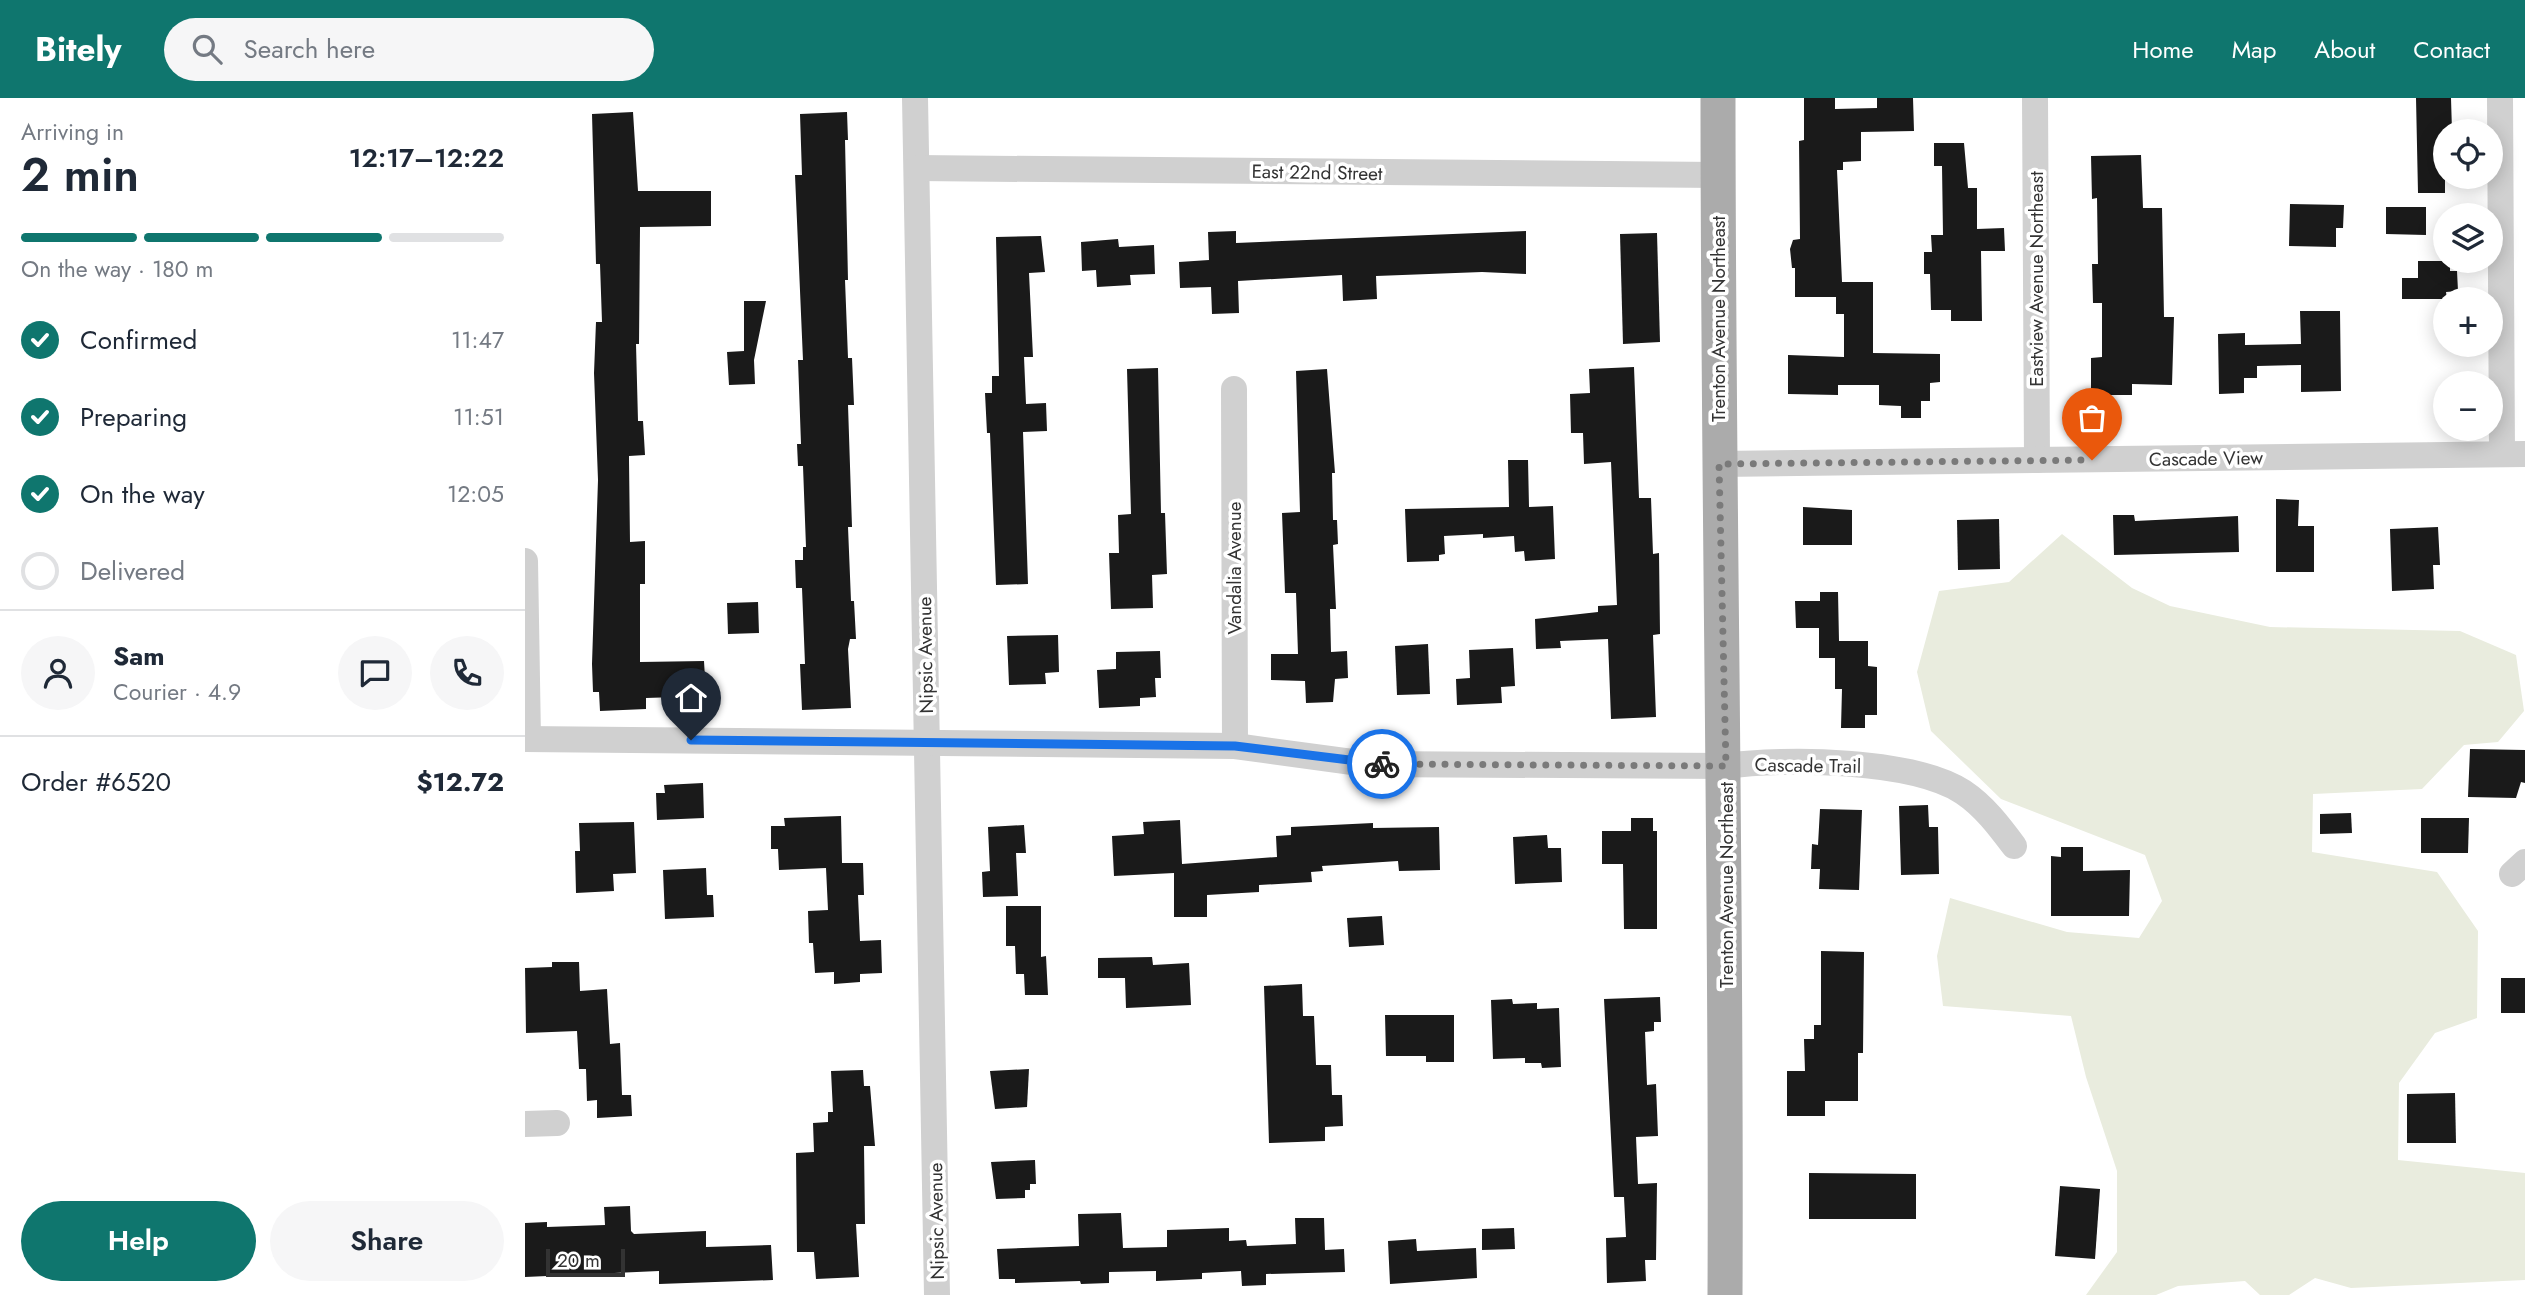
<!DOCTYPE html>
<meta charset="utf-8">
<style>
body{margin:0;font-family:Jost,sans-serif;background:#f6f6f7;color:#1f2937;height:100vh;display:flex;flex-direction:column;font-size:26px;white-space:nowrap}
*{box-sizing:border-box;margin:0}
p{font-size:23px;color:#747a83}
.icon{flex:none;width:38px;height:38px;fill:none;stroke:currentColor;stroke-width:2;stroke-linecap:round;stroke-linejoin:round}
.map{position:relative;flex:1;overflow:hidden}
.sheet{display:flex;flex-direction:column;background:#fff;width:525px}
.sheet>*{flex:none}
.fabs{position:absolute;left:1908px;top:21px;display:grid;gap:14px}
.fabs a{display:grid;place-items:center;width:70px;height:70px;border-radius:50%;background:#fff;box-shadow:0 4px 18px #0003;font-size:35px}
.scale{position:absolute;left:21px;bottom:18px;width:79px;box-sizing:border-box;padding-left:7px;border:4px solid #333;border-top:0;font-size:19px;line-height:24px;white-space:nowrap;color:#333;-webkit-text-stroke:5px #fff;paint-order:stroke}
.pin{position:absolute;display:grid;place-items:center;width:60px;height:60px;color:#fff;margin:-72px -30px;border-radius:50% 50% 50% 0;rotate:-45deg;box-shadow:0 0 7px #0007}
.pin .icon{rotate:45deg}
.courier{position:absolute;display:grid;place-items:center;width:70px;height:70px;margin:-35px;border:5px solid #1a73e8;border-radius:50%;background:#fff;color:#222;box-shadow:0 2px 9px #0007}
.overview em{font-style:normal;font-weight:600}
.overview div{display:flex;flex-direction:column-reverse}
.overview{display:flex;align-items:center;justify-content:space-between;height:119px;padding:0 21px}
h1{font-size:46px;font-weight:600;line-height:52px}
.bar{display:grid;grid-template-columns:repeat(4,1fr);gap:10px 7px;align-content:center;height:84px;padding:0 21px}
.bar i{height:9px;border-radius:5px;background:#e0e1e3}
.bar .active{background:#0f766e}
.bar p{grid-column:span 4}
.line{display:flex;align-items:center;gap:18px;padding:0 21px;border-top:2px solid #e0e1e3}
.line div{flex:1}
.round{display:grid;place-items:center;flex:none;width:74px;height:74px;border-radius:37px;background:#f6f6f7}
ol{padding:0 21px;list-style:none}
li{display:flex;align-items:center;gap:21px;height:77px}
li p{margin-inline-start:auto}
li .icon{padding:7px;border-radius:50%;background:#0f766e;color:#fff;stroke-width:4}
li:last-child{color:#747a83}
li i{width:38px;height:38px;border:4px solid #e0e1e3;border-radius:50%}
.cta{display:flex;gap:14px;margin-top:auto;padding:14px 21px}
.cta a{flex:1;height:80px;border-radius:42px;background:#0f766e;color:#fff;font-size:28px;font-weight:600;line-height:80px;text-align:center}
.cta a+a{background:#f6f6f7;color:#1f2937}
header{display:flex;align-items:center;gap:42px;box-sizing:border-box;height:98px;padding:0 35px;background:#0f766e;color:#fff}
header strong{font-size:33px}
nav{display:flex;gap:38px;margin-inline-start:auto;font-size:24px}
.search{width:490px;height:63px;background:#f6f6f7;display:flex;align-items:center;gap:18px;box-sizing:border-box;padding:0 24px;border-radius:38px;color:#747a83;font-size:26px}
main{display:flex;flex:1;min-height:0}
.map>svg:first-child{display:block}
</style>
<header>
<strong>Bitely</strong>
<div class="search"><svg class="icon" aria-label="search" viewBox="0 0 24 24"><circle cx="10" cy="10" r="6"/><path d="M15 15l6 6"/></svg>Search here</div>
<nav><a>Home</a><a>Map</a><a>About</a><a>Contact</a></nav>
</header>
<main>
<section class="sheet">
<div class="overview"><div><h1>2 min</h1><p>Arriving in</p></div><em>12:17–12:22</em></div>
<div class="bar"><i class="active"></i><i class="active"></i><i class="active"></i><i></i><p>On the way · 180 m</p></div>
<ol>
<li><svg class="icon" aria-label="check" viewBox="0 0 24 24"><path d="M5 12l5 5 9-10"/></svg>Confirmed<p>11:47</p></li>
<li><svg class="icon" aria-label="check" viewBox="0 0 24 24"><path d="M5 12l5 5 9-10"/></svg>Preparing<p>11:51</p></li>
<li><svg class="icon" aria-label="check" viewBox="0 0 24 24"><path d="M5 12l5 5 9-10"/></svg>On the way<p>12:05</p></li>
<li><i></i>Delivered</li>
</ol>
<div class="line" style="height:126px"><a class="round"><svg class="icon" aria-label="person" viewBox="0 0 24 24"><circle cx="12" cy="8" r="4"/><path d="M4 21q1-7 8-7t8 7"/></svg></a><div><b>Sam</b><p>Courier · 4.9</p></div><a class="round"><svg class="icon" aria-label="chat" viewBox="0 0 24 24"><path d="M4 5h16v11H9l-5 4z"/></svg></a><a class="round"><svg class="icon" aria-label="phone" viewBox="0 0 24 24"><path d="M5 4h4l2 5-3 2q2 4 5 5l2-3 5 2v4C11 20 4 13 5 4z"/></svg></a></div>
<div class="line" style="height:91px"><div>Order #6520</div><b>$12.72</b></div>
<div class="cta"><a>Help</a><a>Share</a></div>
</section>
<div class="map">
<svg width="2000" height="1197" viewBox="0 0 2000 1197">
<rect width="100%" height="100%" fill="#fff"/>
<polygon fill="#e9ecde" points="1537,436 1607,490 1645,508 1745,529 1935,533 1991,557 1999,613 1973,644 1939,647 1897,691 1788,696 1787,754 1912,774 1953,833 1952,920 1910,935 1874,985 1873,1062 2000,1075 2000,1182 1826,1190 1790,1180 1764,1197 1735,1197 1720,1183 1653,1188 1631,1197 1561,1197 1592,1154 1592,1073 1561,979 1546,918 1418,908 1412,858 1425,800 1542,834 1614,840 1637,803 1620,757 1476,701 1406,633 1392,574 1414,493 1484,484"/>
<g fill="#1a1a1a">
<polygon points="1279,0 1310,0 1310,11 1352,10 1352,0 1388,0 1389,33 1336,34 1336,63 1318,64 1318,72 1312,72 1317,184 1348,184 1348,255 1415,256 1415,284 1405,285 1405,303 1396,303 1396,320 1376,320 1376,308 1354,307 1354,287 1313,287 1313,297 1263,296 1263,257 1319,259 1319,216 1311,216 1311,199 1270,199 1270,170 1267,170 1265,151 1268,142 1275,141 1274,43 1279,42"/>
<polygon points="1891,0 1926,0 1927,33 1920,33 1920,95 1893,95"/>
<polygon points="108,14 113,93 186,93 186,128 115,129 114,246 111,246 113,323 118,323 120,357 104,358 104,362 105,444 120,443 120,486 115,486 115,564 179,563 181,598 121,600 121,611 75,613 74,594 68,594 67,566 73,382 69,275 71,224 77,224 75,166 71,166 67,16"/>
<polygon points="322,14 323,42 320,42 323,182 320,182 323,260 327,260 329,307 323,307 327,429 323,429 326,503 329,503 331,541 325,541 323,551 326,610 277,612 275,566 280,566 277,490 271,490 270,462 278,462 278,449 281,449 278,368 273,368 272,346 276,346 273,262 278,262 270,77 277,77 275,16"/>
<polygon points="1409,45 1439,45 1443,90 1452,90 1452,131 1479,130 1480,153 1456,153 1457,223 1426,223 1426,212 1406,212 1405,176 1399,176 1399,154 1407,154 1406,137 1418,137 1417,68 1409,68"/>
<polygon points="1616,57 1618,110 1637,110 1639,219 1649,219 1647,287 1607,286 1607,297 1566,297 1566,260 1577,259 1577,205 1568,205 1567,166 1573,166 1572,100 1567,101 1566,58"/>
<polygon points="1765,106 1819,107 1818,130 1811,130 1811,149 1764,148"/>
<polygon points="1861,109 1901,109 1901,137 1861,136"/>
<polygon points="711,133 711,145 1001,133 1001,176 957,174 851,178 852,201 818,203 817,177 713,183 714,215 687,216 686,189 655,190 654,164 684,162 683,134"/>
<polygon points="1132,135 1135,244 1098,246 1095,136"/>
<polygon points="516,138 520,174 504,175 508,259 499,259 501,306 521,305 522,333 498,334 503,486 471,487 465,335 462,335 460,295 467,295 467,278 474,278 471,139"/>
<polygon points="593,141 594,149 629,147 630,176 605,177 606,187 572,189 571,172 557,173 556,144"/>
<polygon points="1893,163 1925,163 1925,173 1932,173 1933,193 1921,194 1922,201 1877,201 1877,180 1893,180"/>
<polygon points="219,203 241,203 229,262 230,286 204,287 202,254 219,253"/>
<polygon points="1775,213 1815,213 1816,293 1776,294 1776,267 1732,268 1732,280 1719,280 1719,295 1694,296 1693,236 1720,235 1720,247 1776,246"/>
<polygon points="1109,269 1114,400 1126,400 1128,456 1134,455 1135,536 1128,537 1131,619 1086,621 1083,541 1035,543 1036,550 1011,551 1010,521 1073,514 1073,508 1092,507 1086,364 1059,366 1058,335 1046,335 1045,296 1065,295 1064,271"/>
<polygon points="633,270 636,415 640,415 642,476 627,477 628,510 586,511 584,455 594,455 593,417 606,416 602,271"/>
<polygon points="802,271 810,375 807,375 808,422 812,422 813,446 808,447 811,511 805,511 806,554 822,553 823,580 810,581 808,604 781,605 780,583 746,582 746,556 773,556 771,495 760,495 757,415 775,414 771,273"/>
<polygon points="983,362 1003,362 1004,409 1028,408 1030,461 1000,463 999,453 990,454 989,438 958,440 958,436 919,438 920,456 914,457 914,463 882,464 880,411 984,409"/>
<polygon points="1751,401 1774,402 1773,428 1789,428 1789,474 1751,474"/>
<polygon points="1278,409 1327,412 1327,447 1278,447"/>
<polygon points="1588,417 1609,417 1610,423 1713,418 1714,454 1589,457"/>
<polygon points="1474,421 1475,471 1433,472 1432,422"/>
<polygon points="1913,429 1915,467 1908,467 1909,491 1867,493 1865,431"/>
<polygon points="1295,494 1313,494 1314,543 1343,543 1343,568 1352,569 1352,617 1340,617 1340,630 1316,630 1317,591 1310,591 1310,560 1294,560 1294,530 1271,530 1270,503 1295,503"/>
<polygon points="233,504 234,535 203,536 202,505"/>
<polygon points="533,537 534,574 520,575 521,586 484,587 482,538"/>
<polygon points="903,546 905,596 872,597 870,548"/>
<polygon points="988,550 990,588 976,589 977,605 932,607 931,581 945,580 944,552"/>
<polygon points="635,553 636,580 630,580 631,599 615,600 615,608 574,610 572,572 591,571 591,554"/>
<polygon points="1945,651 2000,652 2000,685 1996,684 1991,700 1943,699"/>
<polygon points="178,685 179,720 132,722 131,695 140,695 139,687"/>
<polygon points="1403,707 1404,729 1413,729 1414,776 1376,777 1374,708"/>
<polygon points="1295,711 1337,712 1334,792 1294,791 1295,771 1286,771 1287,746 1293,747"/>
<polygon points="1826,715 1827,735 1795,736 1795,716"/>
<polygon points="316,718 317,765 338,765 339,797 333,797 335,843 356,842 357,875 335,876 335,884 309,886 309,874 290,875 288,845 284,845 283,813 303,812 301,770 254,772 253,751 246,751 246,728 260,728 259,720"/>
<polygon points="1106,720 1128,720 1128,733 1132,733 1132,831 1099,831 1098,766 1077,766 1077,733 1106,733"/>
<polygon points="1896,720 1944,720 1943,755 1896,755"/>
<polygon points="655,722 657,766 752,759 751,738 766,737 766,729 848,725 848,730 914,729 915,772 874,773 873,763 797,768 798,773 786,774 787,784 734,787 734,794 682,797 682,819 649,819 649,775 589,778 587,738 619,736 618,724"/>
<polygon points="109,724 111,775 88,776 89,793 51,795 50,753 55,753 54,725"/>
<polygon points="499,727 501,755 491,755 493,798 458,799 457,774 465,773 463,729"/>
<polygon points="1022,737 1023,750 1036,750 1037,784 990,786 988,739"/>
<polygon points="1536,749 1558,749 1558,773 1605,772 1604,818 1526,818 1526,758 1536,759"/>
<polygon points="181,770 182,797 188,797 189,819 140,821 138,772"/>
<polygon points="481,808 516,808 516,859 521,858 523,897 500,897 499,876 491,876 490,848 481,848"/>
<polygon points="857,818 859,847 824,849 822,820"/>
<polygon points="1296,853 1339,854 1338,955 1333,955 1333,1003 1300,1003 1300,1018 1262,1018 1262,973 1280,973 1279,941 1289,941 1289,927 1296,927"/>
<polygon points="627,859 628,867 664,865 666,907 601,910 600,880 573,880 573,860"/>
<polygon points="27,864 54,864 55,893 82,891 85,946 95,945 97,997 106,997 107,1018 72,1020 72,1002 62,1003 61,971 54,971 52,933 1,935 0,870 27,869"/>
<rect x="1976" y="880" width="24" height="35"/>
<polygon points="777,886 778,918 789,918 791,967 806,967 807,997 817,997 818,1028 800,1029 800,1043 744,1045 739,888"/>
<polygon points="1135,899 1136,924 1129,924 1129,933 1120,934 1122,987 1131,986 1133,1038 1111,1039 1113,1086 1132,1085 1131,1162 1120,1162 1121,1183 1082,1185 1081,1140 1101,1139 1099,1099 1089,1099 1079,901"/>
<polygon points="987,901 988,906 1012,905 1012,911 1034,910 1036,969 1017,970 1016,965 1000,965 1000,960 968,961 966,902"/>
<polygon points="860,917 929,917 929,964 901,964 901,958 861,958"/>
<polygon points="504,971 502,1009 470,1011 465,973"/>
<polygon points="338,972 339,988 345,988 350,1048 339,1048 340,1126 331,1126 334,1179 291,1181 289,1154 272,1154 271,1055 289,1054 288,1025 303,1024 303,1014 308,1014 306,973"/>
<polygon points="1930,995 1931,1045 1882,1045 1882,996"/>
<polygon points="510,1062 511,1086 505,1086 505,1092 500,1092 500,1100 471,1101 466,1064"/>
<polygon points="1284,1075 1391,1076 1391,1121 1284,1121"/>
<polygon points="1535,1088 1575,1091 1570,1161 1530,1158"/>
<polygon points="105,1108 106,1133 109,1136 181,1133 181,1149 246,1147 248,1182 134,1186 134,1173 0,1179 0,1125 22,1124 22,1129 80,1127 79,1109"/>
<polygon points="596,1115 598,1150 642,1149 642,1132 704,1130 704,1143 721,1142 722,1148 771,1146 770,1120 799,1120 800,1152 819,1151 820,1174 741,1176 741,1187 717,1188 716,1173 677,1175 677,1181 631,1183 631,1173 584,1174 584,1185 556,1186 555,1183 490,1185 490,1181 474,1181 472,1151 554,1148 553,1116"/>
<polygon points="989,1130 990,1151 957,1152 957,1131"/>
<polygon points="891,1141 892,1153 951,1150 952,1180 865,1186 863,1143"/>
</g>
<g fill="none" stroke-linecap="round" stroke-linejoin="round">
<g stroke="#d0d0d0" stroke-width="26">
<polyline points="390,0 412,1197"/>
<polyline points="1510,0 1512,362"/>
<polyline points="1975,0 1977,355"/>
<polyline points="392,70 1193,77"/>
<polyline points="709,291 710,648"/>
<polyline points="1194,366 2000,356"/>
<polyline points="0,463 3,641"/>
<path d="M0,641l710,7 132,18 359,2c59,-8 186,-7 237,26 21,14 36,34 51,54"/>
<polyline points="1987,776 2000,764"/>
<polyline points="0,1026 32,1025"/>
</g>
<path stroke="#ababab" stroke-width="35" d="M1193,0c0,399 9,798 7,1197"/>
</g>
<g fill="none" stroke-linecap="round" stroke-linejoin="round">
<polyline stroke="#7a7a7a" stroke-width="7" stroke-dasharray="0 12.6" points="857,666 1201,668 1194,366 1567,362"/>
<polyline stroke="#1a73e8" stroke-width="9" points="166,642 710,648 857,666"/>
</g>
<g text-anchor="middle" stroke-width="7" stroke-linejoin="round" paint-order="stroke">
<g font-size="19" fill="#333" stroke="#fff">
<text transform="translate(792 74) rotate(1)" y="7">East 22nd Street</text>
<text transform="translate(1511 181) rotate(-90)" y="7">Eastview Avenue Northeast</text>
<text transform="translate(1193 221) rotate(-90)" y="7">Trenton Avenue Northeast</text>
<text transform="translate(1681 360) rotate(-1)" y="7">Cascade View</text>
<text transform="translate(709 470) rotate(-90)" y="7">Vandalia Avenue</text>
<text transform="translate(400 557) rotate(-91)" y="7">Nipsic Avenue</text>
<text transform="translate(1283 667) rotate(1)" y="7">Cascade Trail</text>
<text transform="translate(1201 787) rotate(-90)" y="7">Trenton Avenue Northeast</text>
<text transform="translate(411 1123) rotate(-91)" y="7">Nipsic Avenue</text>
</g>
</g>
</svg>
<div class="fabs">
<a><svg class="icon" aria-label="locate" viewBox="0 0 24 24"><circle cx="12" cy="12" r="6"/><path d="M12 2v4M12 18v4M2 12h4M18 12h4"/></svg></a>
<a><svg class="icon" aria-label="layers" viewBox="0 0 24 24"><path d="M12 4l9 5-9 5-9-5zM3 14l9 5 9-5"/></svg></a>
<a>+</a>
<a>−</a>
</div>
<div class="scale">20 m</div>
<div class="pin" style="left:1567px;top:362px;background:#ea580c"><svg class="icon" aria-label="bag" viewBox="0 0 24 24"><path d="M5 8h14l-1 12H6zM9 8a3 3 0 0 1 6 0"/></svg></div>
<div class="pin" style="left:166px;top:642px;background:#1f2937"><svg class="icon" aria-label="home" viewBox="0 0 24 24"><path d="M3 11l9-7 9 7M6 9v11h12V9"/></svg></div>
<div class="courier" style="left:857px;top:666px"><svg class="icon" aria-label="bike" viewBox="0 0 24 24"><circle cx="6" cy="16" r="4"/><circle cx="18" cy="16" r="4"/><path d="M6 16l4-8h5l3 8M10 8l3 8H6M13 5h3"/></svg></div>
</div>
</main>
